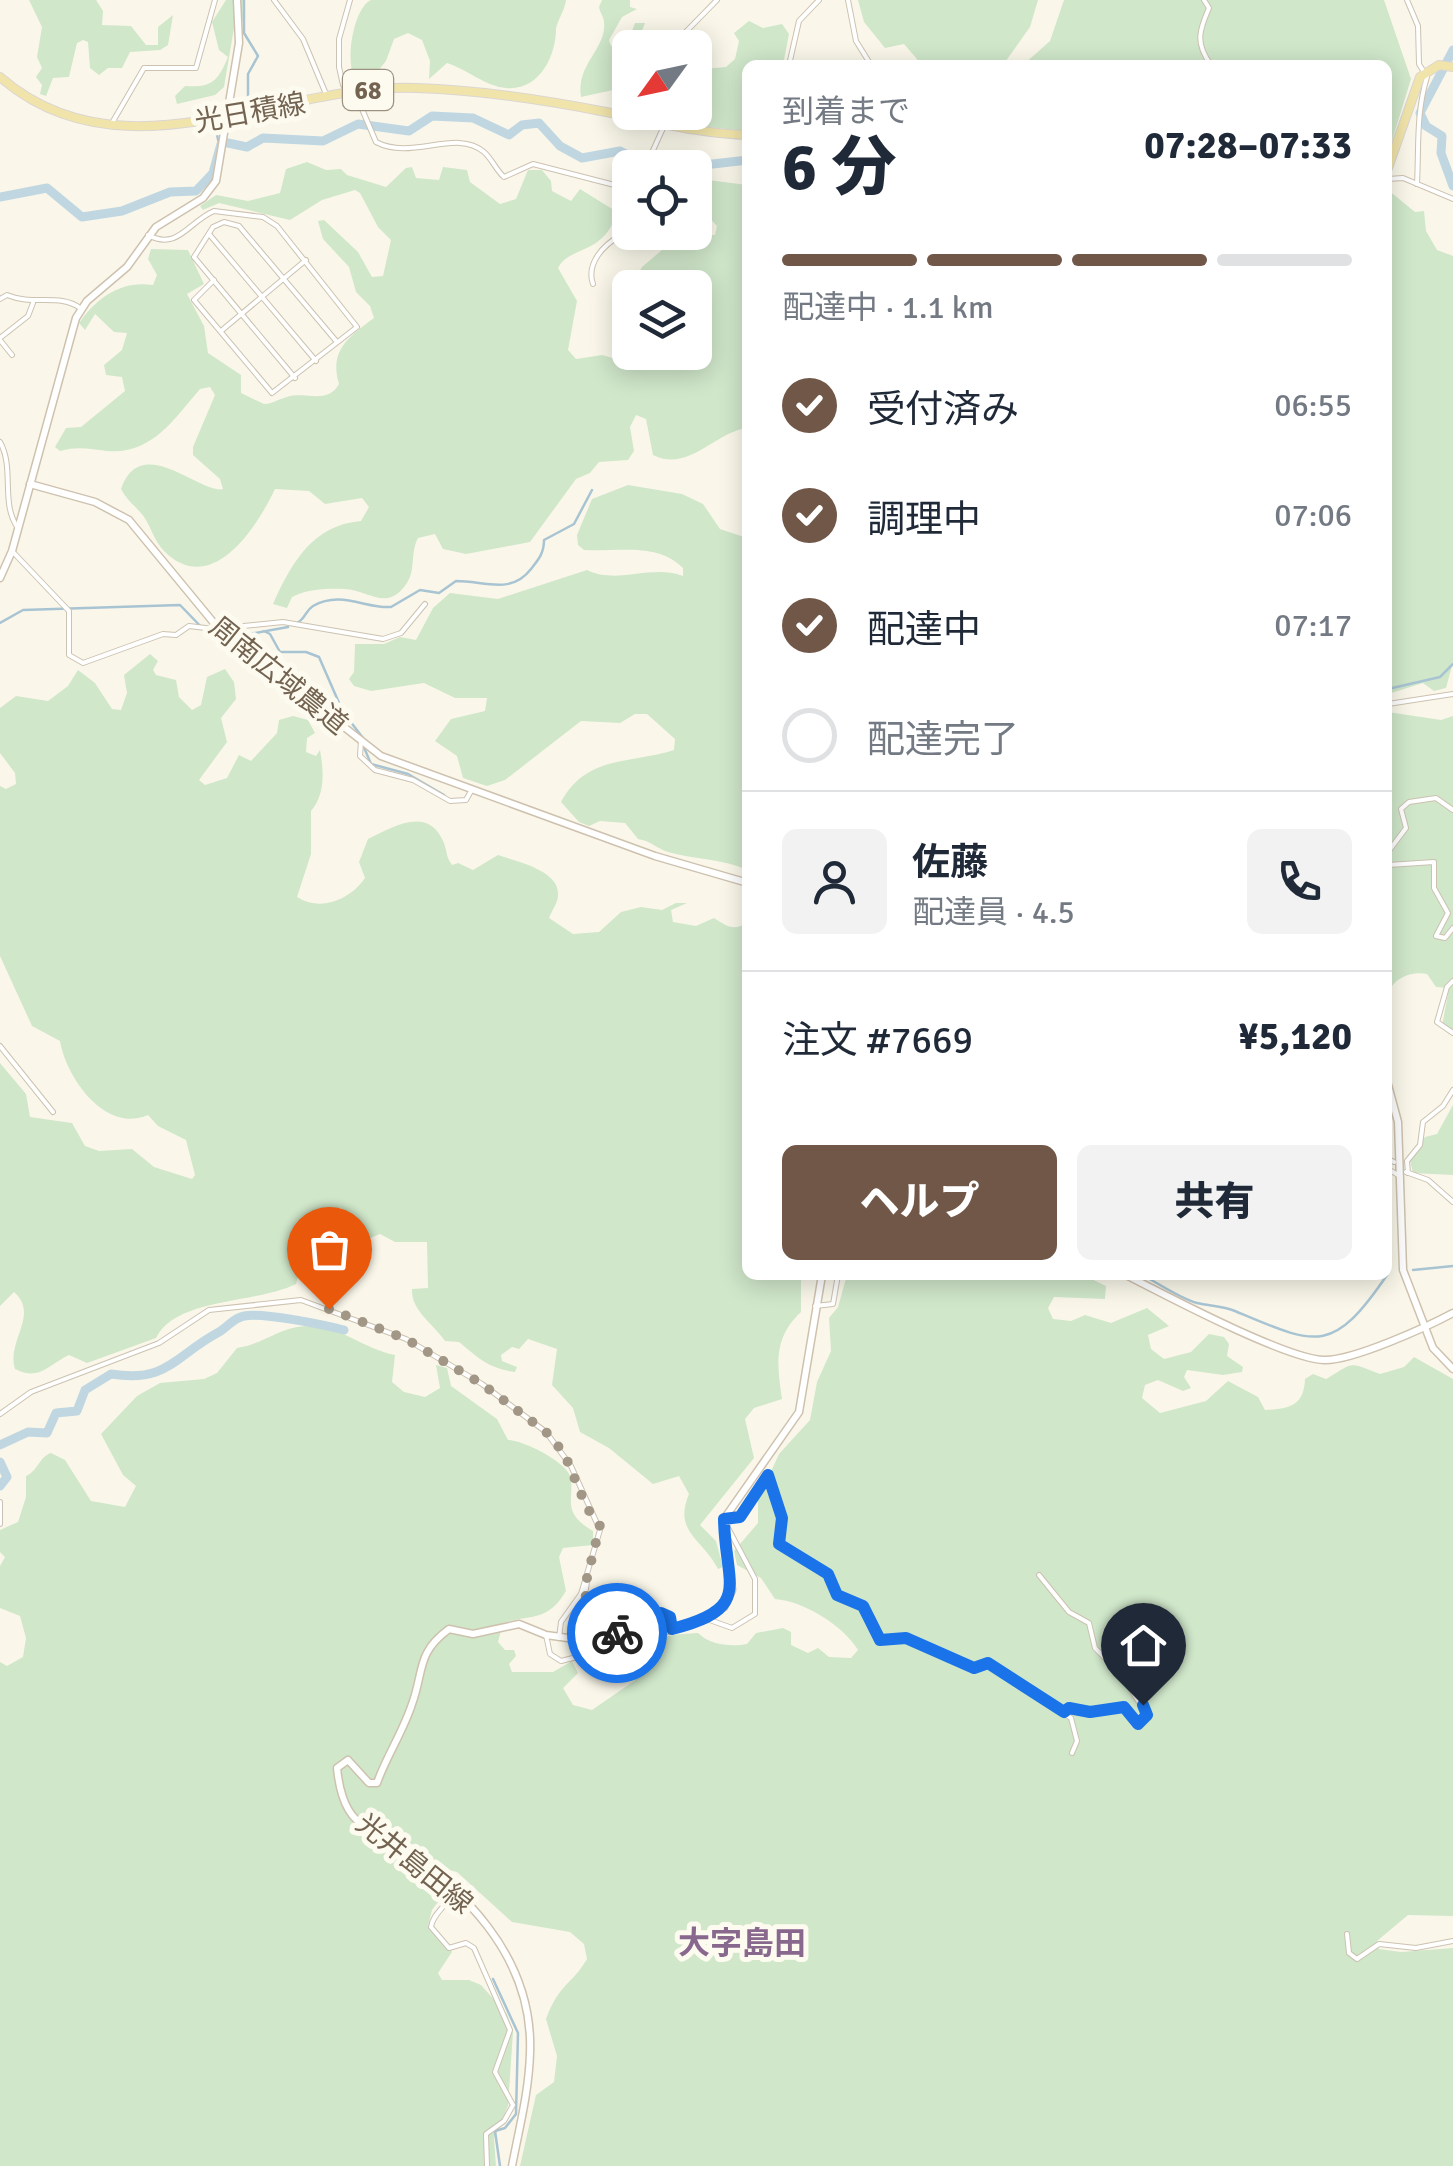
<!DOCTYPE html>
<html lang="ja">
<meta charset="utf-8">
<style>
body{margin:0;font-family:Signika,"Noto Sans JP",sans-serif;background:#f2f2f3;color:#1f2937;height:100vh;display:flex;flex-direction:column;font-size:38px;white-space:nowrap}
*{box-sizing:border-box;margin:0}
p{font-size:32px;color:#747a83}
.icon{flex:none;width:55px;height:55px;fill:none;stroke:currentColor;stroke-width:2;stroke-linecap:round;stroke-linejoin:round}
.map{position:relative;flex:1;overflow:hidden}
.details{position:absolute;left:742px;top:60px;width:650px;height:1220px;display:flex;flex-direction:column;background:#fff;border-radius:15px;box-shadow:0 5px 25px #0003}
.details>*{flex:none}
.needle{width:65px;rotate:237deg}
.buttons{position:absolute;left:612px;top:30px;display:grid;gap:20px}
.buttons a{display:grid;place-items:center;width:100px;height:100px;border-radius:15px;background:#fff;box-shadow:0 5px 25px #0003;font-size:50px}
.pin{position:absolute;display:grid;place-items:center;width:85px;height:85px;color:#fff;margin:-102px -42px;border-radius:50% 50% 50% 0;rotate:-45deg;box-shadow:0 0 10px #0007}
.pin .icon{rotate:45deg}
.courier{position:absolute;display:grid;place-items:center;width:100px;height:100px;margin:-50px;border:8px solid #1a73e8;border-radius:50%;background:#fff;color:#222;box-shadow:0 2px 12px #0007}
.overview em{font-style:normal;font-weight:800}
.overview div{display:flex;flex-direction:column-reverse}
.overview{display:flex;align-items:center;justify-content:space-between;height:170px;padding:0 40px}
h1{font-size:65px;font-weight:800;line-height:75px}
.bar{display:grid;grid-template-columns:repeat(4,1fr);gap:15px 10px;align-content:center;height:120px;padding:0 40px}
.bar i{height:12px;border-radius:8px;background:#e0e1e3}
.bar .active{background:#715748}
.bar p{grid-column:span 4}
.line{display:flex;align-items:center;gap:25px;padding:0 40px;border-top:2px solid #e0e1e3}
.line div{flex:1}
.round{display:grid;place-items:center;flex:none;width:105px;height:105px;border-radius:15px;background:#f2f2f3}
ol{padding:0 40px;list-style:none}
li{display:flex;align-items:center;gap:30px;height:110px}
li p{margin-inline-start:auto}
li .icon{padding:10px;border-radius:50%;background:#715748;color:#fff;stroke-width:4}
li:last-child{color:#747a83}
li i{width:55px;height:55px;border:5px solid #e0e1e3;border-radius:50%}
.primary-button{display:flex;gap:20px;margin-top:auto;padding:20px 40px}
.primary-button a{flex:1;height:115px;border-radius:15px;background:#715748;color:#fff;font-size:40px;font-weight:800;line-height:115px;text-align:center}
.primary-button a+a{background:#f2f2f3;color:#1f2937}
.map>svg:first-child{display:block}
</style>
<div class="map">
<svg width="1453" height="2166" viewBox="0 0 1453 2166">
<rect width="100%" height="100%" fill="#faf7ea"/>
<g fill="#d0e7ca">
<polygon points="29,0 96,0 103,11 102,25 131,26 146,45 158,45 158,27 173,15 168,45 160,50 130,52 122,68 108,68 99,75 90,68 88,42 83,40 77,43 69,77 53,78 46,96 40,94 42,85 36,77 42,68 37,57 42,27"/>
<path d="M226,0h17l1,21 -9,1 -11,65 -9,8 -38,9 -2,-8 10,-10c27,2 33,-5 43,-29l-9,-7 -7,-28z"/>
<path d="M371,0h195c-1,10 -9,21 -10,29 0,26 -16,62 -50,59 -19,-1 -40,-19 -59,-25l-18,16 1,-18 -8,-21 -14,-7 -14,6 -8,22 -17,21 -13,-2c-12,-15 -3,-72 15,-80z"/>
<path d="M602,0h28v7l7,2 -15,8 -13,23 2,6 20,-12 4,-11h10l-9,23 -22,9 5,16 11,3v36l-17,-8v-12l-32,7c-5,-34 26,-48 23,-75 0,-5 -4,-9 -5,-15z"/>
<polygon points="858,0 1038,0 1030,27 1003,65 922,65 904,44 885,48 864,22"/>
<polygon points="1064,0 1384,0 1411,79 1391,144 1388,151 1388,65 1023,65 1050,41"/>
<polygon points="749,21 763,28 782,24 789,34 783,65 748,65 747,131 697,126 658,113 695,112 695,76 703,69 726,67 735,59 739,41 734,33"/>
<path d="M307,162l19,8 15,-1 6,6 39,12 20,-19 6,-1 4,11 23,2 4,-13 24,3 3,12 30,22 16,-5 12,-29h14l9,11 1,10 19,10 9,-12 37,23c-13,44 -47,33 -59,56l19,33 -9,49 8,9 26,-4 14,4 15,-6 64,-1v-64h-65l12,-21 27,-23 -21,-11 67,2 2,-9 -22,-24v-11l13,-11 39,5v243c-32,4 -59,45 -94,27l-7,-36 -10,-4 -6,12 4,24 -6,9 -29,2 -9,11 -14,6 -46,63 -64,12 -23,-5 -8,-15 -17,4c-8,15 -2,31 -11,45 -20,30 -37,7 -63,6 -18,-1 -36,0 -52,8l-5,11 -14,-4c18,-40 39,-79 88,-83l8,-14 -7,-9 -37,6 -16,-13 -34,-2c-19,40 -64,109 -111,62 -11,-11 -14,-29 -24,-39 -8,-9 -13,-12 -19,-23 20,-58 80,6 102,0l-3,-10 -27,-24v-8l22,-52 -5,-8 -10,2c-26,30 -48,66 -93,62 -17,-2 -29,-5 -47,0l-5,-4 11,-19 15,-1 44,-36 -3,-14 -16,-2 -2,-10 18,-15 5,-17 -13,-1 -19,-18 -10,16 -6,-7c18,-26 43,-43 74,-38l4,-10 -9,-16 3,-10 37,1 16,34 -17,10 17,32 4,27 33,22v18l23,11c9,0 14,-5 23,-7 19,-6 40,8 52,-13 -10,-33 9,-47 35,-66l-4,-12 -14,-14 -7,-25 -26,-28 -5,-18 6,-1 34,32 14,25 11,-1 8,-36 -13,-13 -18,-34 -5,-3 -33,10 -32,20 -71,-17 -16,7 -3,-4 16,-11 32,6 32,-8 6,-24z"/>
<polygon points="1388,190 1415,212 1424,211 1426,231 1437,250 1453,256 1453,662 1446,688 1434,691 1423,683 1388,694"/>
<path d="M628,485l54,9 21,10 17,25 27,9v332c-26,-12 -52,-10 -79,-18 -12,-4 -17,-11 -30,-13l-13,-16 -25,-2 -11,5 -10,-4 -18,-20c25,-47 69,-38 113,-52l1,-11 -28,-25h-12l-15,9 -39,-2 -76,59 -18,6 -24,-8 -6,-22 -22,-15 16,-22 34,-8 2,-13h-32l-31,-15 -53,8 -17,-5 -5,-7 5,-7 1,-28h29l16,-7 16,3 17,-32 17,-15 48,6 89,-29c31,15 63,-6 96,6v-8c-26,-26 -64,-16 -99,-18l-6,-5 -1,-10 15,-36z"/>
<path d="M150,654l8,7 -5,9 3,5 20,5 3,17 13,13 9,-5 6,-28 18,-8 9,13 2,17 -15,19 6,24 -28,38 6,5 22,-7 12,-23 12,6 26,-28 2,-13 14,-4 15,4 7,13 -8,5 -1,14 10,4 4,-6c4,22 5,45 -9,61v43l-14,43c23,15 53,3 68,-19l-6,-16 9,-23c24,-11 60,-35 76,4 3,8 2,14 8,22l6,-2 15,7 25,-15c17,6 62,15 60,40 0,8 -6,15 -9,23l24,16 26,-2 22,-20 20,-5 21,3 14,-7h11l-16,7 2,12 23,4 18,-8c12,8 21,14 33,4l1,353h53v37c-28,26 -24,53 -19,87l-28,9 -9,11 9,39 -54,67 16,16 7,26 -5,2c-16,-31 -45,-37 -29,-75l-10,-18 -26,8 -44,-36 -29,-16 -7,-24 -21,-23 5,-36 -29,-10 -9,10 -7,-2 -11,8 1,6 15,6 -2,5c-28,-4 -36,-14 -56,-30l-14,-1c-12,-18 -34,-30 -33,-52l16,-1 -1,-46h-32l-15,-8 -17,7 -22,-33h-11l-6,14 -32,29 -1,10 7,15 -2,8c-40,20 -120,13 -140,54l-69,25 -18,-8c-22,11 -30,26 -54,14 -9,-28 25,-54 -1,-77l-14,14v-243l26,31 4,23 42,6 13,23 14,5 33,-2 22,18 38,12 3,-4 -9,-35 -28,-14 -10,-11c-43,19 -82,-38 -88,-74l-28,-15 -32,-70v-170l6,3 10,-5 -1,-11 -15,-20v-45l16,-12 32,5 20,-15 10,-16 17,13 17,26 9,1 6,-17 -3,-18z"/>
<path d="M1388,712l53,8 12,-4v315l-11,-5 7,-38 -13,-1 -9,-13c-15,-3 -35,4 -39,21z"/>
<polygon points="1453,1105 1453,1175 1413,1173 1410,1160 1425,1137 1437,1134"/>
<path d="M847,1275h236l23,11 -1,13 -51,-2 -6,11 5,11 18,2 14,-6 26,8 36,-15 22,18 -21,9 3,14 13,10 27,-7 18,-18 15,3 5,7 -2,12 16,11 -1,5 -19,3 -36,-5 -3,7 7,11 -8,3 -25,-11 -13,5 -3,13 18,15 46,-12 22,-20 30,16 7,13c24,-1 39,-4 40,-31l8,-5 13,5c29,-17 21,-18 54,-5l24,-7 10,-10 39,22v537l-45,-1 -31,26 2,8 22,3 52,-4v218h-933l16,-71 18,-13 3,-26 -11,-37c14,-37 25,-33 41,-60l-3,-15 -14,-12 -58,-10 -55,-50 -23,-6 -27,-23 -4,15 4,10 30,16 4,14 -9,12 -4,16 24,26 -14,21 4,7h27l12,5 26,29 6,18 -5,74 -14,32 2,28h-496v-504l7,4 16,-9 3,-19 -6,-22 -20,-8v-42l5,-9 -5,-5v-22l18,-8 8,-25v-21c12,-5 13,-19 25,-23l14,7 26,41 34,6 11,-21 -13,-11 -22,-41 36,-38 23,-13 44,-4 13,-6 20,-25c22,-3 39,-17 60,-21 38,-7 63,21 98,28l-3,27 12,10 21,5 15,-9 -4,-23 11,3 4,18 46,33 11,21c15,0 58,22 62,36 6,22 -11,35 23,55v14l-30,3 -4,9 7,34c-19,32 -36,23 -63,32l-5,19 7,8h9l2,6 -7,8 3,8h41l19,-11 6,12 -15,15 10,17 19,5 52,-36 -2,-24c13,-15 37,-16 56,-17 12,12 33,14 49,11l9,-11 27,-5 8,4v13l17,8 10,-5 11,9 22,1 7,-8c-15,-25 -55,-49 -83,-51l-14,-21 -24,-13 -3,-14 24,-28v-23l21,-46 31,-34 7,-38 14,-31 -2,-33 9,-11z"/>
</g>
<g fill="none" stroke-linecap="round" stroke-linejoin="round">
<g stroke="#a8c4d3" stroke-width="2.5">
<polyline points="242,109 248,98 248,74 258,56 244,33 244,0"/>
<polyline points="216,130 219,144"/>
<polyline points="0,623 23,610 180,605 209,635 225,638"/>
<path d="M297,623c9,-5 8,-12 16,-17 28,-16 53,3 78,1l29,-17 19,3 17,-12c29,0 55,14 75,-12 8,-10 13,-16 13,-29l30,-16 18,-34"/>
<polyline points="264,631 270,634 280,652 306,652 319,657 343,712 363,738"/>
<polyline points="233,637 288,627"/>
<polyline points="1388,689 1440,677 1453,664"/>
<polyline points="363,745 371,764 408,774 444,795"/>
<polyline points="1413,1270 1453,1266"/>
<path d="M1142,1275c18,9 37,23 55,28 13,3 26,3 38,8 81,34 97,45 152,-36"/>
<polyline points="493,1979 518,2033 516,2114 505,2128 495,2131 500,2166"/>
</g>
<g stroke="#c0d7e2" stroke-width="9">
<polyline points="1453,50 1420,113 1426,126 1442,136 1441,153 1453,186"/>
<polyline points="228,143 247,147 263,138 323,141 358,124 409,131 432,116 473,118 509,135 522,125 539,123 560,146 582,158 620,151 653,168"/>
<polyline points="677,168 748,160"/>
<polyline points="0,197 47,188 82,217 122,211 170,192 196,191 213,173 221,144"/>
<path d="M0,1445l28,-13 19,1 9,-20 21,-2 8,-21 26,-16c57,9 63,-18 108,-42 9,-5 14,-14 25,-16 18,-4 81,9 100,14"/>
<polyline points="0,1462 7,1477 0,1486"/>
</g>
<defs>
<g id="street">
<polyline points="274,0 303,39 326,94"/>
<path d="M350,0l-11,39v28l4,18 19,24 14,33c36,19 80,-14 108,10 8,7 12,18 20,25l29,-13 97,25"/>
<polyline points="848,0 856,41 871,65"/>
<path d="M1204,0l5,8c-10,23 -14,35 2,57"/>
<path d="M1407,0l11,26 1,38 8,13c-11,36 -8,68 -10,107"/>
<polyline points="670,48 717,0"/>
<polyline points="789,65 799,21 819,0"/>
<polyline points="112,123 144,68 196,68 215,0"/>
<polyline points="645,168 664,126"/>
<polyline points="1388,179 1403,178 1453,199"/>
<polyline points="209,234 316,361"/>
<path d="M148,235c30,16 40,-13 66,-24l49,6 14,9 80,101 -85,66 -78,-93 20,-20"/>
<path d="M593,284c-7,-20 10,-39 27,-48l10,-34"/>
<path d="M0,299l7,-4c26,11 53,-2 73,13"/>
<polyline points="221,331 306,260"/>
<polyline points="0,338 28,316 33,303"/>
<polyline points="0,340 12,355"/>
<polyline points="295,378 194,257 213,227 224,222 239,226 337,342"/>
<path d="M0,442c15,26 0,62 18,86"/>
<polyline points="12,551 69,611 69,655 83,663 163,634 176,635 189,626 214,629 283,622 383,639 401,633 425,604"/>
<polyline points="1388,704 1453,694"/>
<polyline points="361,741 360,756 375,770 413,780 450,801 466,800 471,791"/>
<polyline points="1388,852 1406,828 1401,809 1409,802 1436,798 1453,810"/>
<polyline points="1388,865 1434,862 1434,888 1448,913 1436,936 1445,938 1453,928"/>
<polyline points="1453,981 1447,987 1437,1022 1453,1033"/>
<polyline points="0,1046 53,1112"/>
<polyline points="1388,1159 1394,1162"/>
<polyline points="1388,1169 1398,1175"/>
<polyline points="1406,1172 1428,1180 1453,1202"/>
<polyline points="1408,1173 1407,1161 1420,1145 1423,1122 1443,1106 1453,1090"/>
<polyline points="815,1306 833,1304 838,1275"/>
<polyline points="0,1414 31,1392 159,1343 209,1310 301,1300 406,1339 482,1384 546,1432 571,1466 600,1530 581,1594 561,1622 559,1638"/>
<polyline points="0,1502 0,1524"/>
<path d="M724,1519l16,-2 28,-42 15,43 -4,26 49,29 9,22 26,10 17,35c11,3 21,-3 32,0 25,8 48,34 76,23l83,55 6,23 -5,12"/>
<polyline points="1039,1575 1069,1612 1089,1623 1095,1648 1121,1674 1147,1715 1139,1724 1124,1707 1090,1712 1069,1708 1064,1712"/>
<polyline points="587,1582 582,1615 593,1631 645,1628 661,1613 668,1615 671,1629"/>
<polyline points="707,1619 732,1628 755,1614 755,1579 728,1528"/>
<polyline points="546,1635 550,1654 561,1661 585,1655 614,1661 631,1647"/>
<polyline points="607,1661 628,1641"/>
<path d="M452,1890c-3,16 -19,22 -21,37l18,21 17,-5 8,5 36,82 -15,42 18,33 -9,16 -18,13 1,32"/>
<polyline points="1347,1934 1349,1953 1357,1959 1379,1944 1416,1948 1453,1941"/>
</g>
<g id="secondary">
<polyline points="30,484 95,502 129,520 218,628 381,756 655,856 748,883"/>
<polyline points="0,578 12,551 76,318 87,301 127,267 156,227 203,198 216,181 239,43 237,0"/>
<polyline points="1388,1085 1398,1122 1403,1270 1433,1348 1453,1369"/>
<path d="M1126,1275c39,20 160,84 198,85 28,1 103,-33 129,-47"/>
<path d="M512,2166c7,-37 17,-75 18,-113 4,-99 -69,-165 -143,-219 -8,-6 -13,-4 -21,-8 -21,-9 -27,-38 -29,-58l11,-8 21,23h8c9,-26 26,-51 35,-79 12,-32 4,-51 37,-75l24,5 46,-10 27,11 58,8 33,-4 70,-20 17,-12 8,-17 -8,-71 75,-107 23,-137"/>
</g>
<g id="primary">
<path d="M0,77c123,107 280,5 417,11 63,2 128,12 189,24 47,9 93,22 142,23"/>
<polyline points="1388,168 1420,77 1439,65 1453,67"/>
</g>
</defs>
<use href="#street" stroke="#ccc2b1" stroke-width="6"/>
<use href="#secondary" stroke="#cec2af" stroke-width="9"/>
<use href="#primary" stroke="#dbd6d2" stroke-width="10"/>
<use href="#street" stroke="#fff" stroke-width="4"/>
<use href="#secondary" stroke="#fff" stroke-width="6"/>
<use href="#primary" stroke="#f1e4aa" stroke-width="8"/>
</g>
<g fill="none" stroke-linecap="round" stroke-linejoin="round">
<polyline stroke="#a29786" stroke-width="10" stroke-dasharray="0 18" points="329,1309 406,1339 482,1384 546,1432 564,1453 587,1508 600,1526 587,1578 584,1623 600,1634 617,1633"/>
<path stroke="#1a73e8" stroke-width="12" d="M617,1633l28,-5 16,-15 9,4 2,12c82,-21 53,-44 52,-110l16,-2 28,-42 14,43 -3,26 49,30 9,21 26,11 17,34 26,-2 68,30 14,-5 76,49 5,-4 21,4 34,-5 14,17 9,-9 -4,-10"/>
</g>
<g text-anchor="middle" stroke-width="10" stroke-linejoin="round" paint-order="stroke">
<rect fill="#fdfbf0" stroke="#9c9180" stroke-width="2.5" x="343" y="70" width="50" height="40" rx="8"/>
<g font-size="25" font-weight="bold" fill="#736350">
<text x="368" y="99">68</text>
</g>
<g font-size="28" fill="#736350" stroke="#fdfbf0">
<text transform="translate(250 112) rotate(-10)" y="10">光日積線</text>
<text transform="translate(279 675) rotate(39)" y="10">周南広域農道</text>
<text transform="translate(415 1863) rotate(39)" y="10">光井島田線</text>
</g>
<g font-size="32" font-weight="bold" fill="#89688e" stroke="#fdfbf0">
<text x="742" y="1954">大字島田</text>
</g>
</g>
</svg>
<div class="buttons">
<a><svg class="needle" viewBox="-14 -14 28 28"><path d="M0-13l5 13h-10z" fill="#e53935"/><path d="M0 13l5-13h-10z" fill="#747a83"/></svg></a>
<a><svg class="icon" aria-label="locate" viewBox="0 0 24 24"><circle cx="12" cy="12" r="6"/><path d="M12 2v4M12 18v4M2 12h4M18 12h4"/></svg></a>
<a><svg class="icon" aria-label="layers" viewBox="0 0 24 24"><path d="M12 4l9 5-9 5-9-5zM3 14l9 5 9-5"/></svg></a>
</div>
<div class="pin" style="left:329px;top:1309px;background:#ea580c"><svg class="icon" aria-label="bag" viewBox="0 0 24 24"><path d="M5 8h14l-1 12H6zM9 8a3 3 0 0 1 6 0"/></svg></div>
<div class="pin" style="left:1143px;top:1705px;background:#1f2937"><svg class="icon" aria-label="home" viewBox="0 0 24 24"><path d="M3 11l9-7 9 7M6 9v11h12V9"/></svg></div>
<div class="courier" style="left:617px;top:1633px"><svg class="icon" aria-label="bike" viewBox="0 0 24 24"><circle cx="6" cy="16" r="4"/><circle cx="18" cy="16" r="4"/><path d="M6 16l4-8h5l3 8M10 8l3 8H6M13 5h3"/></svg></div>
<section class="details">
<div class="overview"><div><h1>6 分</h1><p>到着まで</p></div><em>07:28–07:33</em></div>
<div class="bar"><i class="active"></i><i class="active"></i><i class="active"></i><i></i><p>配達中 · 1.1 km</p></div>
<ol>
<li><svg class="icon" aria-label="check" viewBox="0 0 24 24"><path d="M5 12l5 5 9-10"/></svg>受付済み<p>06:55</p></li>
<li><svg class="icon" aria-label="check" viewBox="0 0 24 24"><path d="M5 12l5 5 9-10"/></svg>調理中<p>07:06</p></li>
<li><svg class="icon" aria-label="check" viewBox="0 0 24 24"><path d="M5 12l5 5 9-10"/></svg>配達中<p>07:17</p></li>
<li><i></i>配達完了</li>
</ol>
<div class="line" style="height:180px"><a class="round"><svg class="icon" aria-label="person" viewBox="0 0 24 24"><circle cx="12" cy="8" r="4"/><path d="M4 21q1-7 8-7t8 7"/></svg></a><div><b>佐藤</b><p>配達員 · 4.5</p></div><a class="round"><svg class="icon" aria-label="phone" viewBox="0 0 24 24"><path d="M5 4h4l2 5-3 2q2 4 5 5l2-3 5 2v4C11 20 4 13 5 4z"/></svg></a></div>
<div class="line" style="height:130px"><div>注文 #7669</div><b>¥5,120</b></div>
<div class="primary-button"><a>ヘルプ</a><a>共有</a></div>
</section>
</div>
